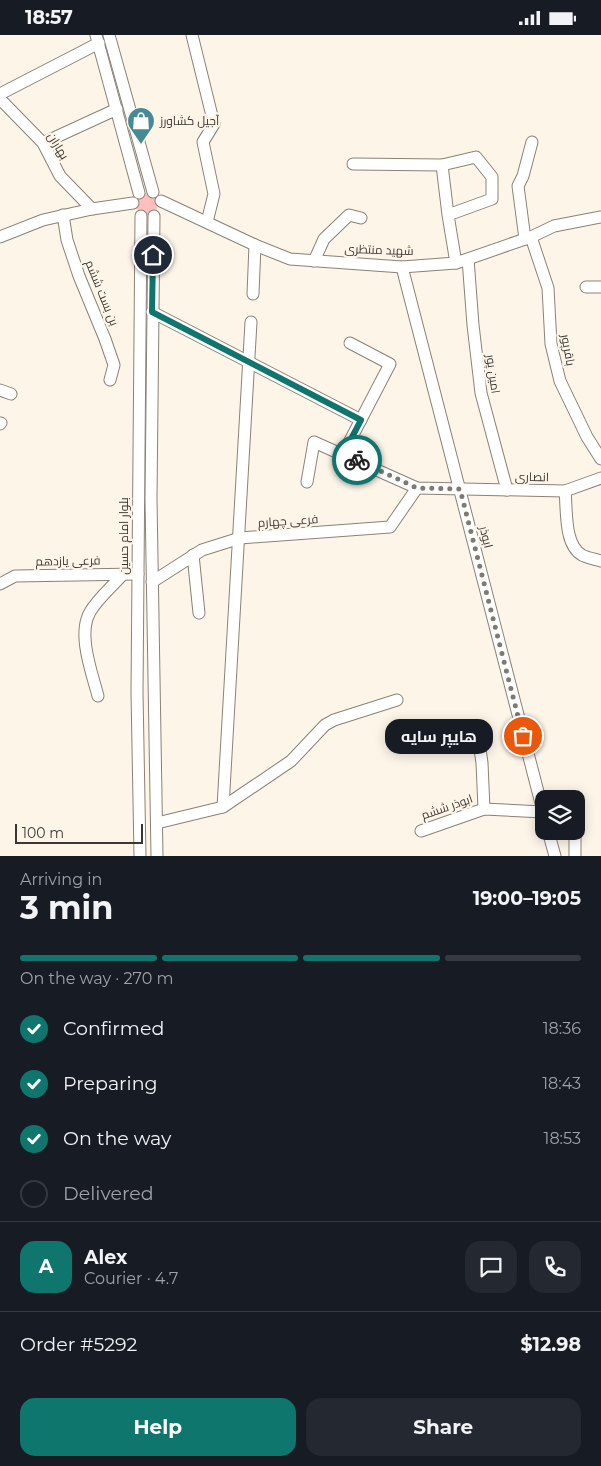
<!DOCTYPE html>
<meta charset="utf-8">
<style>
body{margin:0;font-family:Montserrat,Cairo,sans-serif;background:#242831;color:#f1f3f6;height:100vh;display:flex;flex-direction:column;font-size:19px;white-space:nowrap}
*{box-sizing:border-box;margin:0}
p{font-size:16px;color:#9ea1a6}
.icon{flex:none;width:28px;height:28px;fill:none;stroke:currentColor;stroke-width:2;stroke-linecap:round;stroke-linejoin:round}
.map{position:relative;height:821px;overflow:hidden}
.drawer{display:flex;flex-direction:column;background:#171b24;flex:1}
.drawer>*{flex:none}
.fabs{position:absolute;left:535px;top:755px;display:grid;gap:10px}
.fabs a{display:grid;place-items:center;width:50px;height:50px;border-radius:10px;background:#171b24;box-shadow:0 2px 12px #0003;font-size:25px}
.scale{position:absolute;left:15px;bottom:12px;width:128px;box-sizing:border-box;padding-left:5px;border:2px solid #3a3632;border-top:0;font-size:14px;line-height:18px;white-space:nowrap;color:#3a3632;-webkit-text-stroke:4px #fef5e9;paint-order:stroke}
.pin{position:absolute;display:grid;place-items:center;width:42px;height:42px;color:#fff;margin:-21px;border:2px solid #fff;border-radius:50%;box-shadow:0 1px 5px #0007}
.courier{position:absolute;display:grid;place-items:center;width:50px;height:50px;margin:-25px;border:4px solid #0f766e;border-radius:50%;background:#fff;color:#222;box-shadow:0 1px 6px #0007}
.bubble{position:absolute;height:35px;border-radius:15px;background:#171b24;box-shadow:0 2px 12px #0003;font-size:16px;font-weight:700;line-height:35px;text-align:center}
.summary em{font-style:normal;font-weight:700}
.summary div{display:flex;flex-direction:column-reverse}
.summary{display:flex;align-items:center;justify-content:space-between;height:85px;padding:0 20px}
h1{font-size:32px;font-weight:700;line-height:38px}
.bar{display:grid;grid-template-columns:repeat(4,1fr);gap:8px 5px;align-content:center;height:60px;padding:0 20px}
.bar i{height:6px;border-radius:4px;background:#363941}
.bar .active{background:#0f766e}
.bar p{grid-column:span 4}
.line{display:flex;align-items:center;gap:12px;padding:0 20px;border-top:1px solid #363941}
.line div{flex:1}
.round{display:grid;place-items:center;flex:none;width:52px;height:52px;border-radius:15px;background:#242831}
ol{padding:0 20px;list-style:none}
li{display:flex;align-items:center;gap:15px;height:55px}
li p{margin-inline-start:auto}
li .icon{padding:5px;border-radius:50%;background:#0f766e;color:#fff;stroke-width:4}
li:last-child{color:#9ea1a6}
li i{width:28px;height:28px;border:2px solid #363941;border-radius:50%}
.action{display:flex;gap:10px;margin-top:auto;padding:10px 20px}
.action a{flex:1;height:58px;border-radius:15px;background:#0f766e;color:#fff;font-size:20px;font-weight:700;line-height:58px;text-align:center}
.action a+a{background:#242831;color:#f1f3f6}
.status{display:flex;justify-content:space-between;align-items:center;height:35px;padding:0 25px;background:#171b24;direction:ltr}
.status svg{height:14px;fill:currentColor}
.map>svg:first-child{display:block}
</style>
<div class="status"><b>18:57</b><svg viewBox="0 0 49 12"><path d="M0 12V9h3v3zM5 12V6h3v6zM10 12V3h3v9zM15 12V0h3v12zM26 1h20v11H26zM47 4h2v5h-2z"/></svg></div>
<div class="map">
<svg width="601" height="821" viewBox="0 0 601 821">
<rect width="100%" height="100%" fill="#fef5e9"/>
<circle fill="#ffc0bd" cx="147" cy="169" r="11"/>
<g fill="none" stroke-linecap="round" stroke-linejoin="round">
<defs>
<g id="minor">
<polyline points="96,0 139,158"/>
<polyline points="109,0 153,157"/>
<polyline points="192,0 214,89 203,107 214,159 207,187"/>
<polyline points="0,59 99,8"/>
<polyline points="0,64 43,108 60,141 92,174"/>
<polyline points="43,108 117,74"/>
<polyline points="353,129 442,130"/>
<polyline points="161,166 255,210 290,224 402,232 456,228 531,202 554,191 601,182"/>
<polyline points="63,180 67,205 79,241 105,304 114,330 110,345"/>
<polyline points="448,180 442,130 476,122 492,142 492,164 448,180 456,228"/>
<polyline points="154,181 151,464 157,821"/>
<polyline points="0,202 43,185 92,174 133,168"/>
<polyline points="531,202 548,253 551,309 560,346 587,402 601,424"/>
<polyline points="525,204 518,151 523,141 532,107"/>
<polyline points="468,224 473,290 481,358 507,455"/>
<polyline points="314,226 324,204 349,180 361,183"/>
<polyline points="402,232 544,780"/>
<polyline points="586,252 601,252"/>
<polyline points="253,259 255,210"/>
<polyline points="152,277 361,385"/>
<polyline points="0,355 11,359"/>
<polyline points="0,389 1,388"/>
<polyline points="343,419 390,329 350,308"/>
<polyline points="307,447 314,407 417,453 565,456 601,443"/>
<path d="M565,456c2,19 -1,54 17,64 5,3 13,4 19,6"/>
<polyline points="193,520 199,578"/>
<polyline points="152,547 202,515 240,503 390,492 417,453"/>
<polyline points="0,549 15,541 138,539"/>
<path d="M98,661c-6,-23 -21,-62 -8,-84 8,-14 23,-26 33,-38"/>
<polyline points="480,714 482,728 484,774"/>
<polyline points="223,772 251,287"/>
<polyline points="157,788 223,772 291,726 325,690 334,685 397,665"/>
<polyline points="421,796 484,774 543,777"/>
<polyline points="548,796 555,821"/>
<polyline points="140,821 137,657 141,181"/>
<polyline points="575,821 575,796"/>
</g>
</defs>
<use href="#minor" stroke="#8a8277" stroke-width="13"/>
<use href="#minor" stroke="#fff" stroke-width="11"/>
</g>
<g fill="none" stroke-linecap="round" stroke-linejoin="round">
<polyline stroke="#7f7972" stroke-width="5" stroke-dasharray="0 9" points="357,425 417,453 460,454 523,701"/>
<polyline stroke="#0f766e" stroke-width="6" points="153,220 152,277 361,385 343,419 357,425"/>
</g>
<defs>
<symbol id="shop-pin" viewBox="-11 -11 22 30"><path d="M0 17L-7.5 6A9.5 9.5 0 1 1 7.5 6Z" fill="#458a95" stroke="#fef5e9"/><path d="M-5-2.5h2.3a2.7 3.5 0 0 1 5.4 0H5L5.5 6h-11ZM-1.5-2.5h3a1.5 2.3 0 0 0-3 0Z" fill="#fff"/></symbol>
</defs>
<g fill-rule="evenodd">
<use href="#shop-pin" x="125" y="70" width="32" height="43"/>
</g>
<g text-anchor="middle" stroke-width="4.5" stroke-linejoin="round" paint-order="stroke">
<g font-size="12" fill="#3a3632" stroke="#fef5e9" text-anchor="start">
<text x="160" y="90">آجیل کشاورز</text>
</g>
<g font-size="12" fill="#3a3632" stroke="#fef5e9">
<text transform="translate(58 111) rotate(58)" y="4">بهاران</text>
<text transform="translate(379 215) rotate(2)" y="4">شهید منتظری</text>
<text transform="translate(102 258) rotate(68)" y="4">بن بست ششم</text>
<text transform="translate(568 315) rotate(80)" y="4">باقرپور</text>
<text transform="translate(493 339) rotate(82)" y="4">امین پور</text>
<text transform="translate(532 442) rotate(1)" y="4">انصاری</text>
<text transform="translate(288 486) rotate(-4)" y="4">فرعی چهارم</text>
<text transform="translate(124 501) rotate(-90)" y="4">بلوار امام حسین</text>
<text transform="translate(486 502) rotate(76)" y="4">ابوذر</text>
<text transform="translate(68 526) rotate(-1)" y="4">فرعی یازدهم</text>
<text transform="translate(447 772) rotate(-19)" y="4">ابوذر ششم</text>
</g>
</g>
</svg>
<div class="fabs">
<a><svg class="icon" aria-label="layers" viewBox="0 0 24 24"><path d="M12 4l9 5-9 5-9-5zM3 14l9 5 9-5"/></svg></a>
</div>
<div class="scale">100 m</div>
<div class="pin" style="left:523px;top:701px;background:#ea580c"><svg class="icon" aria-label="bag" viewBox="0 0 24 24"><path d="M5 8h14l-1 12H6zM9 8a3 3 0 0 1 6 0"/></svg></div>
<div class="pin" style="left:153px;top:220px;background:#1f2937"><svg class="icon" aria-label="home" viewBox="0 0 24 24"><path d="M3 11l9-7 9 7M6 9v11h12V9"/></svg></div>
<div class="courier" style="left:357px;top:425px"><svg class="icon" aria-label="bike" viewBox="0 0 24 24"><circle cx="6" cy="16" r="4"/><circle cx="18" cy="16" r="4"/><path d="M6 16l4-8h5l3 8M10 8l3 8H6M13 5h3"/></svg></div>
<div class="bubble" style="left:385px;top:684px;width:108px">هایپر‌ سایه</div>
</div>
<section class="drawer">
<div class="summary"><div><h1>3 min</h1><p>Arriving in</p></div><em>19:00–19:05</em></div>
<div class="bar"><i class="active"></i><i class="active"></i><i class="active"></i><i></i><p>On the way · 270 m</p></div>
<ol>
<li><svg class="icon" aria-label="check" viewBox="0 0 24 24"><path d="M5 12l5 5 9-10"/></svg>Confirmed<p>18:36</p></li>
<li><svg class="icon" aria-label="check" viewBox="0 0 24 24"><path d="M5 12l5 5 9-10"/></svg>Preparing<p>18:43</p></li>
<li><svg class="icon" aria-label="check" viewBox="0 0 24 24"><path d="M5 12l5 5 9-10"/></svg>On the way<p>18:53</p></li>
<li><i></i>Delivered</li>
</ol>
<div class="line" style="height:90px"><b class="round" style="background:#0f766e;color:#fff">A</b><div><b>Alex</b><p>Courier · 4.7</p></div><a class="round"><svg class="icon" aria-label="chat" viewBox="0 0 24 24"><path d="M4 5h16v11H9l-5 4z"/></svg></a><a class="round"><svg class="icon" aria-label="phone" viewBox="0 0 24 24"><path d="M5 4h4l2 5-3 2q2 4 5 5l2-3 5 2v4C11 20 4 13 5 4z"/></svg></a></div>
<div class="line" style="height:65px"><div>Order #5292</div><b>$12.98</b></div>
<div class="action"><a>Help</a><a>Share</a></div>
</section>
